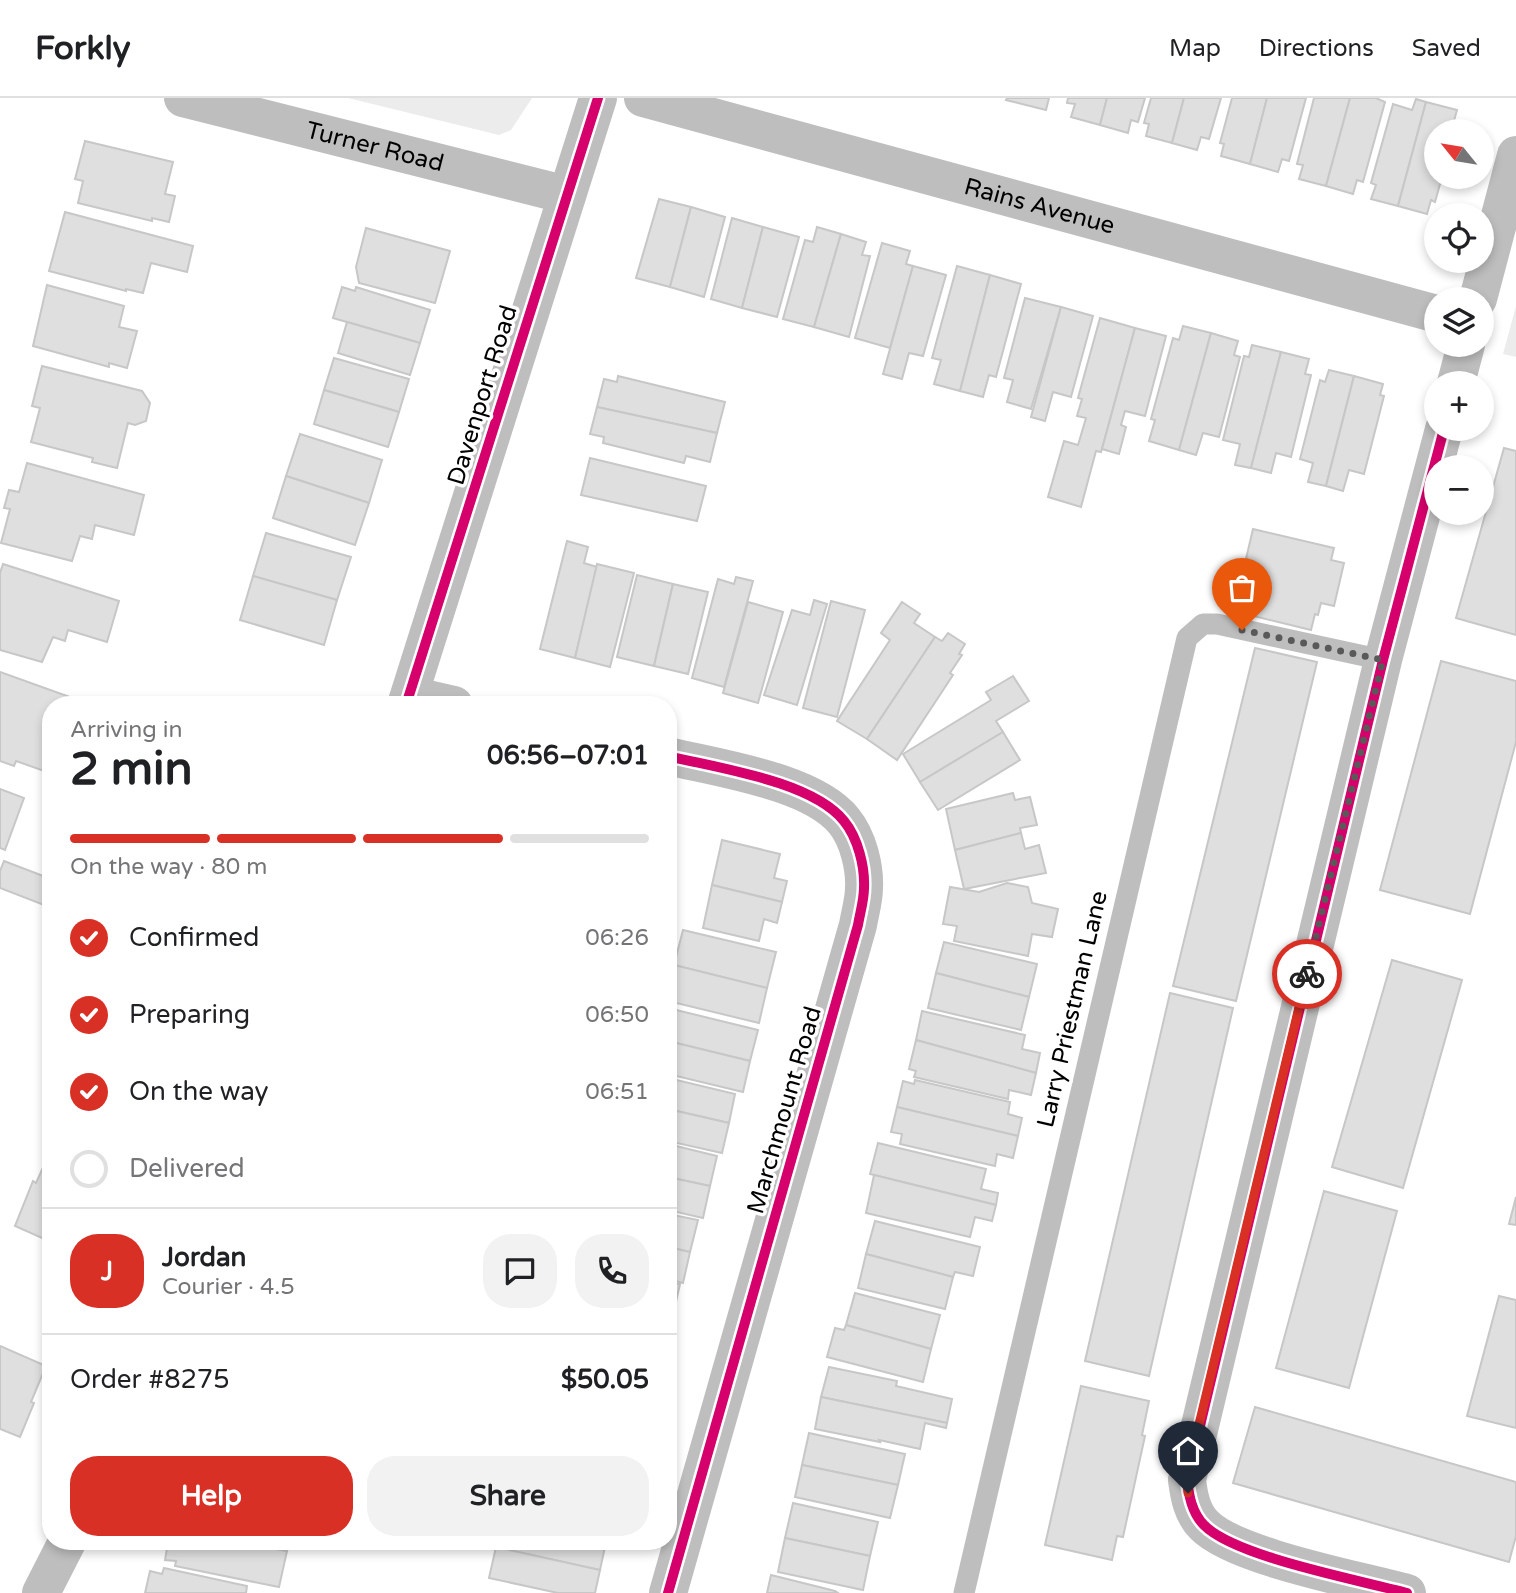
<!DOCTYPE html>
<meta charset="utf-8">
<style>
body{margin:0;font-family:"Varela Round",sans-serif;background:#f2f2f2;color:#202124;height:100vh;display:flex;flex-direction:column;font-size:26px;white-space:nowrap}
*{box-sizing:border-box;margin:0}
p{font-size:23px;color:#757577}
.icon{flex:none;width:38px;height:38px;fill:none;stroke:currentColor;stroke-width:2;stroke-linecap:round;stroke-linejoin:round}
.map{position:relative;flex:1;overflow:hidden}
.side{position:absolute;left:42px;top:598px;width:635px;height:854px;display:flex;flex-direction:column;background:#fff;border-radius:28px;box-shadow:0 4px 10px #0003}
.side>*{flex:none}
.needle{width:46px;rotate:300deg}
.controls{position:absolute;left:1424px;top:21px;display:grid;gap:14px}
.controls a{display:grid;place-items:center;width:70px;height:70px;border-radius:50%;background:#fff;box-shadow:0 4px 10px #0003;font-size:35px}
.pin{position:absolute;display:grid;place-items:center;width:60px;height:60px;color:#fff;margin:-72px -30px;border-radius:50% 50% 50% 0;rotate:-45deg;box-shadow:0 0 7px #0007}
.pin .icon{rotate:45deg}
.courier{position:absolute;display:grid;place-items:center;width:70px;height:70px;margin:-35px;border:5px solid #d93025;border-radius:50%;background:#fff;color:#222;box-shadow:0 2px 9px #0007}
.headline em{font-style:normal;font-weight:700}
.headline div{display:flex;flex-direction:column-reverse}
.headline{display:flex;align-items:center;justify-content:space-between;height:119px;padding:0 28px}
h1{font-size:46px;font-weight:700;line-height:52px}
.bar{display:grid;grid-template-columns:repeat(4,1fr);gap:10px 7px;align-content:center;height:84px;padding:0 28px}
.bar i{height:9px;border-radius:5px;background:#e0e0e0}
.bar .current{background:#d93025}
.bar p{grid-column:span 4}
.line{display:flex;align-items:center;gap:18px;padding:0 28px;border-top:2px solid #e0e0e0}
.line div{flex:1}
.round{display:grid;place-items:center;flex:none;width:74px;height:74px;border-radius:28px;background:#f2f2f2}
ol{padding:0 28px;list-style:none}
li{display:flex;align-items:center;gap:21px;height:77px}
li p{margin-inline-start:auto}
li .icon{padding:7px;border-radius:50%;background:#d93025;color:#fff;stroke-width:4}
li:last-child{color:#757577}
li i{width:38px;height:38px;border:4px solid #e0e0e0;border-radius:50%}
.action{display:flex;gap:14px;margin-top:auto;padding:14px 28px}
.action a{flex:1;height:80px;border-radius:28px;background:#d93025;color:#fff;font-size:28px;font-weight:700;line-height:80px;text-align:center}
.action a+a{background:#f2f2f2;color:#202124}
header{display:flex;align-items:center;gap:42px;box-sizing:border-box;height:98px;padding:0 35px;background:#fff;border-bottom:2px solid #e0e0e0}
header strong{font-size:33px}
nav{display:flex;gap:38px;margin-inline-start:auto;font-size:24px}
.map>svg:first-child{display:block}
</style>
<header>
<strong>Forkly</strong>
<nav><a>Map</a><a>Directions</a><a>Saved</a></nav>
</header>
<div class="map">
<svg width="1516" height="1495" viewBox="0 0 1516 1495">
<rect width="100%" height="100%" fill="#fff"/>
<g fill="#ececec">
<polygon points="348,0 532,0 511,32 499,37"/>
<polygon points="1516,208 1516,259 1503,256"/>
</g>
<g fill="#dfdfdf" stroke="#c7c7c7" stroke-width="2">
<polygon points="1007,0 1049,0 1046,12 1006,2"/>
<polygon points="1068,0 1107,0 1100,27 1071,19 1075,6 1067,5"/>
<polygon points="1107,0 1145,0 1138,24 1131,22 1128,35 1100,27"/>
<polygon points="1151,0 1184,0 1172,45 1146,38 1149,26 1144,25"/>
<polygon points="1184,0 1221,0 1209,41 1201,39 1197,52 1172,45"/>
<polygon points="1232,0 1267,0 1250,66 1221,58 1224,46 1220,45"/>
<polygon points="1267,0 1306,0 1289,63 1282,61 1278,74 1250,66"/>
<polygon points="1314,0 1350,0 1326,88 1299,81 1303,67 1297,66"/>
<polygon points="1350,0 1376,0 1385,4 1363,84 1357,82 1353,96 1326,88"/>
<polygon points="1416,1 1426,4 1398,108 1371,101 1376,87 1371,85 1393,6 1412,12"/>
<polygon points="1426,4 1457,12 1454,23 1457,23 1454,33 1437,33 1437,79 1442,79 1435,104 1431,102 1427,116 1398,108"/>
<polygon points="85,43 173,64 165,96 175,98 169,124 152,120 152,123 78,105 83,83 75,81"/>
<polygon points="659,101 691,109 670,189 636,180"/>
<polygon points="691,109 725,119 704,199 670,189"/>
<polygon points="65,114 193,148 187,174 151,165 143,195 126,191 126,193 49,173"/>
<polygon points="732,120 763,129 742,210 711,201"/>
<polygon points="763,129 799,139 777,219 742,210"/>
<polygon points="817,129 841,136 814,229 783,221 805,142 813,144"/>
<polygon points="366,130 450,153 435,205 359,185 356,169"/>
<polygon points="841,136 866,144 862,157 870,158 849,239 814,229"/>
<polygon points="882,145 910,153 906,166 913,168 890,250 855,240"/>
<polygon points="913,168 946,177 923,258 909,255 902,281 883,276"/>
<polygon points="957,168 990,177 960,293 934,286 941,262 932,260"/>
<polygon points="990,177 1021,186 996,279 989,277 983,299 960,293"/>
<polygon points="47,187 124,208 119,229 137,233 127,270 109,265 109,269 33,248"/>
<polygon points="342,189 355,193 356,189 430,212 420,245 333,220"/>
<polygon points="1025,200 1061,209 1031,311 1007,304 1013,282 1004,280"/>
<polygon points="1061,209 1093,218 1071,299 1053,294 1045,323 1031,319"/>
<polygon points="1100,220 1135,230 1102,351 1101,354 1096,353 1081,409 1048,399 1064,343 1078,347 1086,320 1077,318 1082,301 1078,300"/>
<polygon points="347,224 420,245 410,277 338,255"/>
<polygon points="1183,228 1211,235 1179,352 1149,343 1155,322 1151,321 1173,240 1179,242"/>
<polygon points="1135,230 1166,238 1145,318 1125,313 1121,327 1126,329 1119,356 1102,351"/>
<polygon points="1211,235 1238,243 1234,257 1240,259 1219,339 1203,335 1196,357 1179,352"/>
<polygon points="1252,247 1281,254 1251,370 1235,367 1240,346 1223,342 1244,258 1249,259"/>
<polygon points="1281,254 1309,261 1305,276 1311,277 1291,359 1276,355 1271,375 1251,370"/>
<polygon points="334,260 409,281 399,314 324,292"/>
<polygon points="42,268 142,293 150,305 146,323 135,327 128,325 117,370 92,364 93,360 31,344 40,310 32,308"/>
<polygon points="1329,272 1354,278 1326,388 1308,384 1313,365 1300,361 1320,282 1325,284"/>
<polygon points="618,278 725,304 717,335 597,309 604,281 617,284"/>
<polygon points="1354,278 1383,286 1380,297 1384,298 1364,376 1349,372 1343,393 1326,388"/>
<polygon points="324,292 399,314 388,349 314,326"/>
<polygon points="597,309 717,335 710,364 686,358 684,365 603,345 604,339 590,336"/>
<polygon points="300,336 382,362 369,405 286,378"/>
<polygon points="1504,350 1516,353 1516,537 1456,520"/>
<polygon points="590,360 706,388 697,423 581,397"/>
<polygon points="27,365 144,397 134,437 95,427 92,441 80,438 72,463 1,445 10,411 4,410 9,392 19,394"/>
<polygon points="286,378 369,405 355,447 273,420"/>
<polygon points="1253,431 1334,450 1331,462 1344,465 1334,508 1321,505 1318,517 1315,516 1311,532 1237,514 1241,500 1237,499"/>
<polygon points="266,435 351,459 337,502 253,478"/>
<polygon points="567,443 588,449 584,465 597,469 575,560 540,551"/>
<polygon points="3,466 119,503 107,544 68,532 65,543 53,539 42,564 0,552 0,475"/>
<polygon points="597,466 634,475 610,569 575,560"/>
<polygon points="637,477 673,486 654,568 617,559"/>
<polygon points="253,478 337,502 324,547 240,522"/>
<polygon points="736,479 753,483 724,589 692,580 718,481 734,486"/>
<polygon points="673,486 708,494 688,576 654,568"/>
<polygon points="814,502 827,506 797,607 764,597 792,512 810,517"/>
<polygon points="831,503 865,512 837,619 803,610"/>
<polygon points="748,504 783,514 758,605 723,595"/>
<polygon points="902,504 920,516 914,525 935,539 867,641 837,623 890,542 881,535"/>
<polygon points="948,535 965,546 959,556 962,557 950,575 953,577 897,662 867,641 935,539 942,543"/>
<polygon points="1255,550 1317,564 1236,903 1173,888"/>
<polygon points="1441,563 1516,583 1516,644 1470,816 1380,792"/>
<polygon points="0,574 92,607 51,607 51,663 47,674 16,663 14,668 0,663"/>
<polygon points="1013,578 1029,603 996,623 1003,634 920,684 903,656 991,602 986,594"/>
<polygon points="1003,634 1020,662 938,712 920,684"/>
<polygon points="0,691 24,700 5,752 0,750"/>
<polygon points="1013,695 1015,702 1030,699 1037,727 1020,730 1021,735 955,752 946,711"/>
<polygon points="1021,735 1025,751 1039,747 1046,775 964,791 955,752"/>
<polygon points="722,742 780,756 774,780 787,783 782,804 712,787"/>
<polygon points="4,763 51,781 51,789 44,807 0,790 0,773"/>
<polygon points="1007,785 1028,789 1032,805 1058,811 1052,839 1032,836 1028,858 954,843 957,828 943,826 950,789 979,794"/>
<polygon points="712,787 782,804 777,825 764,821 759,843 703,830"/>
<polygon points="683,832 776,854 767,890 674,867"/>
<polygon points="944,844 1037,866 1029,899 936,875"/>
<polygon points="1392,862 1462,882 1403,1090 1332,1069"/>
<polygon points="674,867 767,890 759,925 668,903 668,892"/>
<polygon points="936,875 1029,899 1021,932 928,910"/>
<polygon points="1170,895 1233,910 1149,1278 1085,1263"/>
<polygon points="668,910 758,932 750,963 668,943"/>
<polygon points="922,913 1025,937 1022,951 1040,955 1036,975 916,942"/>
<polygon points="916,942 1036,975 1031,997 1009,992 1008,1001 914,979 916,973 909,971"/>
<polygon points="668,943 750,963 743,994 668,976"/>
<polygon points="668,980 735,996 729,1025 668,1011"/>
<polygon points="915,982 1010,1004 1008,1016 1022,1020 1018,1038 897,1009 903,983 914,986"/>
<polygon points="897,1009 1018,1038 1013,1060 997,1056 995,1068 900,1046 902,1036 891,1034"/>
<polygon points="668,1011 729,1025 722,1055 668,1043"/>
<polygon points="878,1045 986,1071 981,1091 998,1095 996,1107 870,1076"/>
<polygon points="668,1046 717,1058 710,1088 668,1079"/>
<polygon points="51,1052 51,1144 15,1128 33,1083 36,1085"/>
<polygon points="874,1077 996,1107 992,1123 975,1119 970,1139 866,1115"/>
<polygon points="668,1079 710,1088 703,1120 668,1112"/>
<polygon points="1324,1093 1397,1113 1349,1290 1276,1270"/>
<polygon points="1516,1099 1516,1127 1509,1126"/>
<polygon points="668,1116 698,1122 690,1154 668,1149"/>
<polygon points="875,1123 980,1149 973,1178 955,1174 953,1179 866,1156"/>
<polygon points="668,1149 690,1154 683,1185 668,1181"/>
<polygon points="866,1156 953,1179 945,1211 858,1190"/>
<polygon points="668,1184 680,1186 673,1217 668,1216"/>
<polygon points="855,1195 940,1217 931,1251 846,1227"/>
<polygon points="1499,1198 1516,1202 1516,1330 1467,1318"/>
<polygon points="668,1216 673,1217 668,1242"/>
<polygon points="846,1227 931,1251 923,1284 827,1259 835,1230 844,1232"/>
<polygon points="0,1248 46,1268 31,1304 34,1305 20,1339 0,1331"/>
<polygon points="829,1269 897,1283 896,1288 952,1301 947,1325 821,1299"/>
<polygon points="1081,1288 1149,1303 1142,1337 1145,1338 1123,1439 1117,1438 1112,1462 1045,1447"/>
<polygon points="821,1299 947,1325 946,1330 925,1325 920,1351 879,1342 880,1344 815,1331"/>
<polygon points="1255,1309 1516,1384 1516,1438 1509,1464 1233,1385"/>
<polygon points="809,1335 905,1356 898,1387 802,1367"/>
<polygon points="802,1367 898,1387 890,1420 795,1399"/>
<polygon points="793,1405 878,1424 870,1458 785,1440"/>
<polygon points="785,1440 870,1458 863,1492 778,1474"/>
<polygon points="168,1444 240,1444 287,1453 279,1489 175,1468 176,1463 165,1462"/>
<polygon points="240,1444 289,1444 287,1453"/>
<polygon points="497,1444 606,1444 600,1472 496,1449"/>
<polygon points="496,1449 600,1472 595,1495 558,1495 489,1480"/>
<polygon points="164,1470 247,1488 246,1495 145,1495 150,1473 162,1476"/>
<polygon points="771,1477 835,1493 838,1495 767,1495"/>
</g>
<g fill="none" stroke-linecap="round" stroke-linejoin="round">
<polyline stroke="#bebebe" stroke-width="21" points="964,1495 1187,540 1203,526 1217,526 1383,562"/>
<g stroke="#bebebe" stroke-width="38">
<path id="s1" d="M183,0l384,97"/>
<path id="s2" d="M643,0l794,216"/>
<polyline points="1478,201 1516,57"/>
<polyline points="1456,285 1466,247"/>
<polyline points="410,597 454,607"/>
<path d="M668,1495l190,-668c2,-12 6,-25 6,-37 1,-21 -6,-50 -20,-67 -32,-40 -127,-53 -176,-65"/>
<path d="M1407,1495c-47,-13 -172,-36 -203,-68 -12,-12 -15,-29 -17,-45l196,-820 61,-231"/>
</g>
<g stroke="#bebebe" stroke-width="38">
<polyline points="406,607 598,0"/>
<polyline points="41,1495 67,1444"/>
</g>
<defs>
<g id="cycleway">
<polyline points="406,607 598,0"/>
<path d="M668,1495l190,-668c2,-12 6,-25 6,-37 1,-21 -6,-50 -20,-67 -32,-40 -127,-53 -176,-65"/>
<path d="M1407,1495c-47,-13 -172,-36 -203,-68 -12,-12 -15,-29 -17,-45l196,-820 61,-231"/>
</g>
</defs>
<use href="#cycleway" stroke="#fff" stroke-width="15"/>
<use href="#cycleway" stroke="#d6006c" stroke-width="10"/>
</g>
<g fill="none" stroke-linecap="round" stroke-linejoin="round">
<polyline stroke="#595959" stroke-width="7" stroke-dasharray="0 12.6" points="1242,532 1383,562 1307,876"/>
<polyline stroke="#d93025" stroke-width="9" points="1188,1395 1187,1382 1190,1364 1307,876"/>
</g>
<g text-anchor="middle" stroke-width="7" stroke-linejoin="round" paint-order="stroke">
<g font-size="24" fill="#000" stroke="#fff">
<text dy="8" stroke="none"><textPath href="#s1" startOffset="198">Turner Road</textPath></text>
<text dy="8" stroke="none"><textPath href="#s2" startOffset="411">Rains Avenue</textPath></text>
<text transform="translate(482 297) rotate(-73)" y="8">Davenport Road</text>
<text transform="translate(1072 911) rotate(-77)" y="8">Larry Priestman Lane</text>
<text transform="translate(784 1012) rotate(-74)" y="8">Marchmount Road</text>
</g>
</g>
</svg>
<div class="controls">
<a><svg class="needle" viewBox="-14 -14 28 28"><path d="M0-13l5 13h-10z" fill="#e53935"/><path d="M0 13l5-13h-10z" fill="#757577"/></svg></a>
<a><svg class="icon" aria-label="locate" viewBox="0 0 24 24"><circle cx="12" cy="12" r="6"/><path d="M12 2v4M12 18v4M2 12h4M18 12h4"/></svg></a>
<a><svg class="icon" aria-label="layers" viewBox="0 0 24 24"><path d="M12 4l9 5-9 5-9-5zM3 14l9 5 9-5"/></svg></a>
<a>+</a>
<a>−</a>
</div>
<div class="pin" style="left:1242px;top:532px;background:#ea580c"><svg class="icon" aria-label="bag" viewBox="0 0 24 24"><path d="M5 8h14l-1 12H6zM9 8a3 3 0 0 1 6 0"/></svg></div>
<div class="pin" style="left:1188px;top:1395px;background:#1f2937"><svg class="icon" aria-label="home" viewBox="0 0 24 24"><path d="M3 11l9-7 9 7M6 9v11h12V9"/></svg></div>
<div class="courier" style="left:1307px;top:876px"><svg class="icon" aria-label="bike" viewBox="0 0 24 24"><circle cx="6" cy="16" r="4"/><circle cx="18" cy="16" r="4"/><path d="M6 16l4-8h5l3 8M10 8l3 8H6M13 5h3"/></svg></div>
<section class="side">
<div class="headline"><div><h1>2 min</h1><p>Arriving in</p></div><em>06:56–07:01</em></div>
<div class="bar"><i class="current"></i><i class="current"></i><i class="current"></i><i></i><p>On the way · 80 m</p></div>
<ol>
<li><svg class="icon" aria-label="check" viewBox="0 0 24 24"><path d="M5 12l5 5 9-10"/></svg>Confirmed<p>06:26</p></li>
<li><svg class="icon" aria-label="check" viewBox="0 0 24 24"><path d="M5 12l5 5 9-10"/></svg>Preparing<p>06:50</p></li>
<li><svg class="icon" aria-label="check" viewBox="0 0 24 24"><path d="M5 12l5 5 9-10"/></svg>On the way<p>06:51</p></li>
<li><i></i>Delivered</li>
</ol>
<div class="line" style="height:126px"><b class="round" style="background:#d93025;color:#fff">J</b><div><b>Jordan</b><p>Courier · 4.5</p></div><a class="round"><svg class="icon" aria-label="chat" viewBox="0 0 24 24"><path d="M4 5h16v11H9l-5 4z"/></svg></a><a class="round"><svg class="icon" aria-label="phone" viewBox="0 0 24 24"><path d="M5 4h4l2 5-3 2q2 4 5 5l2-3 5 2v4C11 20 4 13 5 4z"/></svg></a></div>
<div class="line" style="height:91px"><div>Order #8275</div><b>$50.05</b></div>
<div class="action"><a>Help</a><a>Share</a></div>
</section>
</div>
